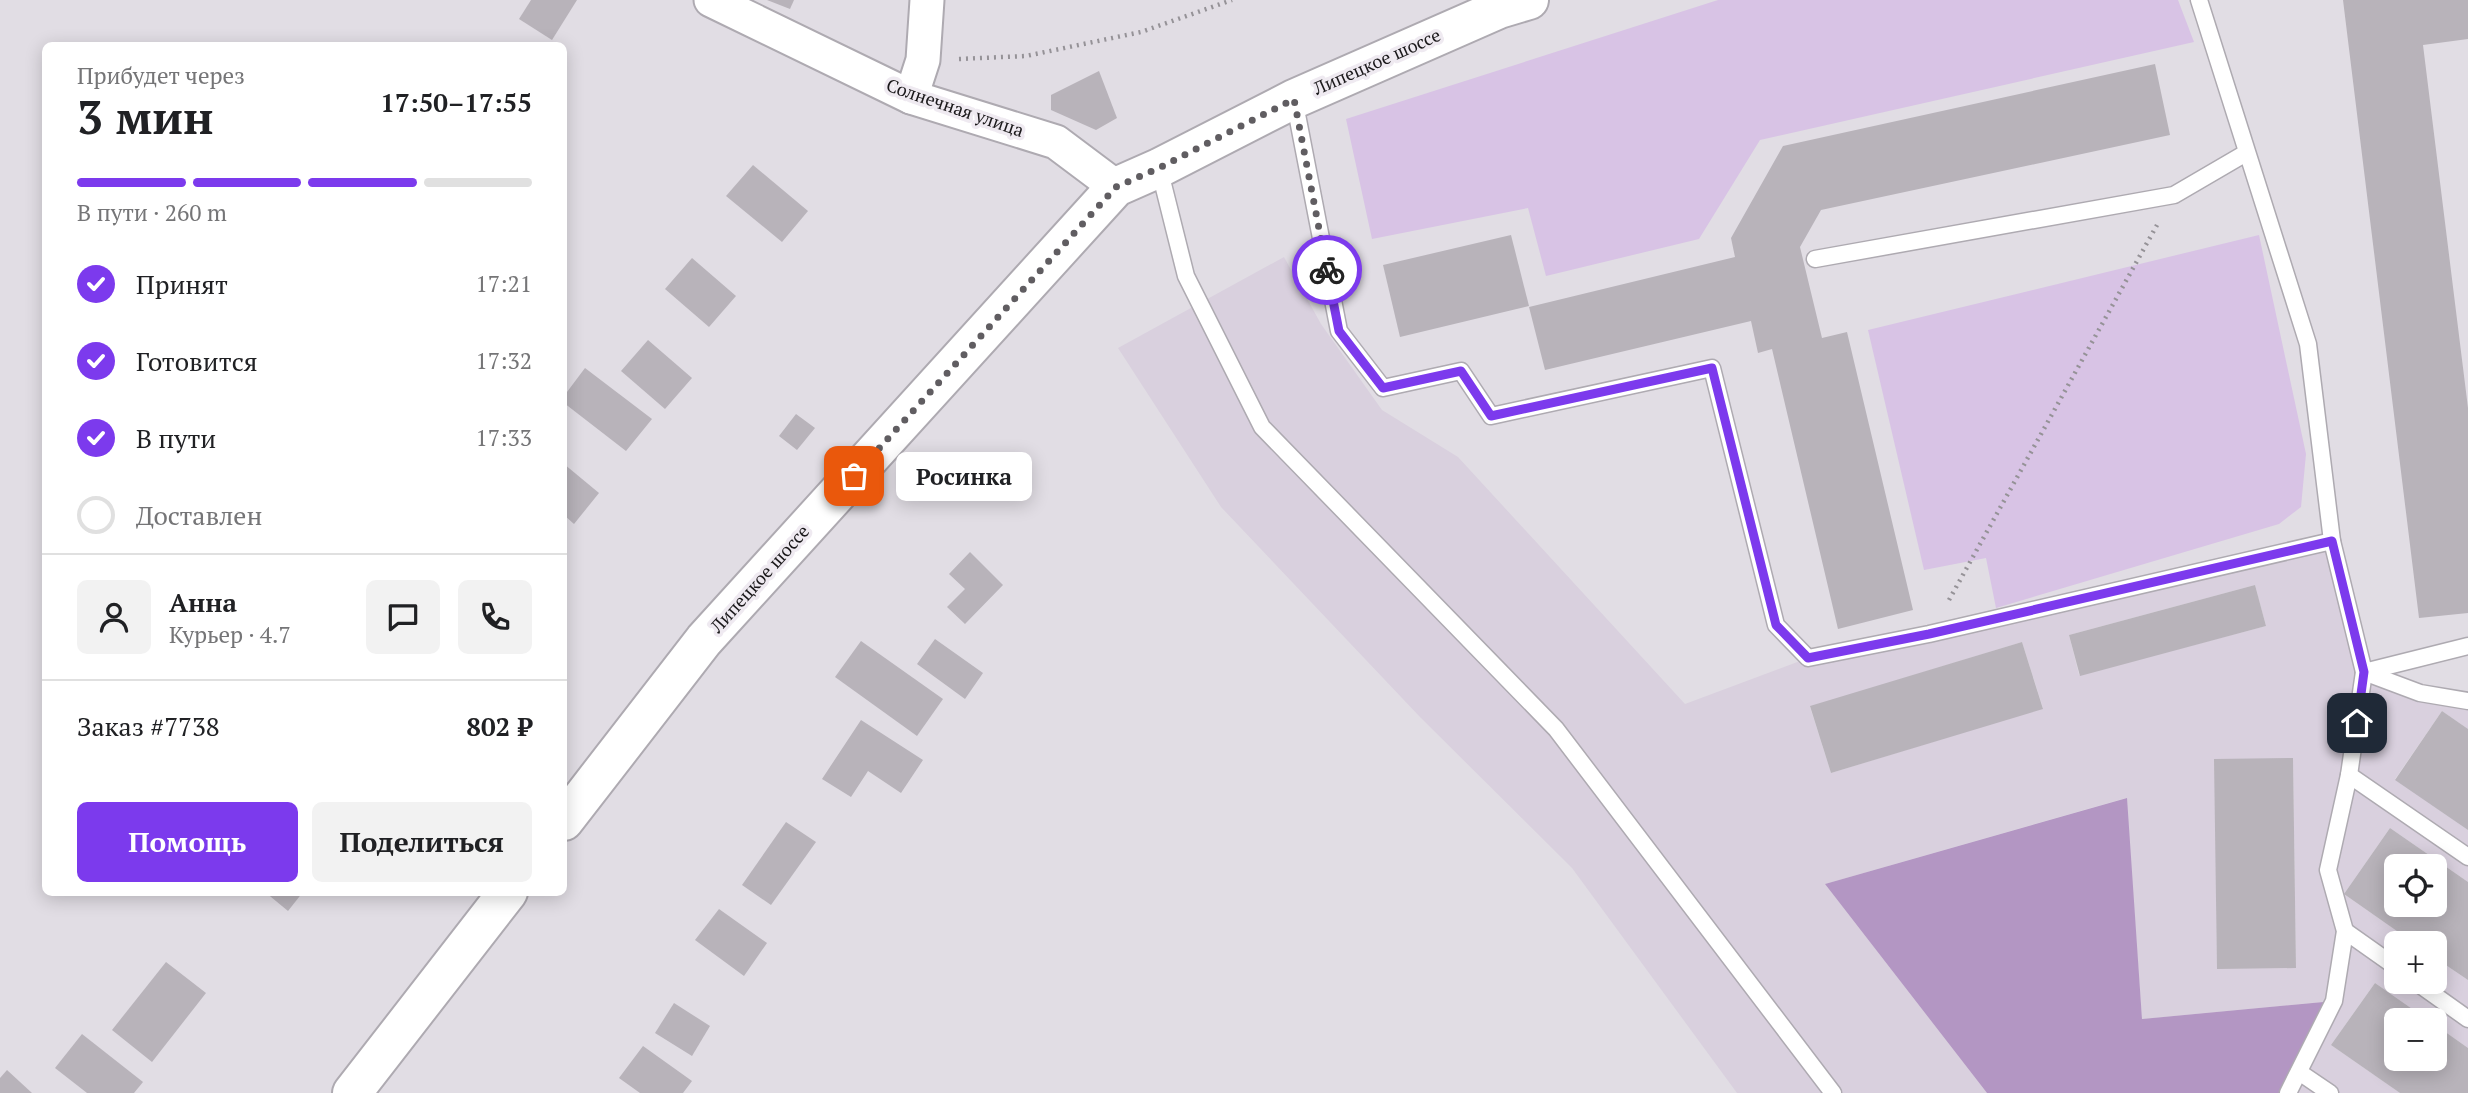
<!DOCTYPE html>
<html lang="ru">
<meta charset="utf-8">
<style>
body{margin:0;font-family:"PT Serif",serif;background:#f2f2f2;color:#202124;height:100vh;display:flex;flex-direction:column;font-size:26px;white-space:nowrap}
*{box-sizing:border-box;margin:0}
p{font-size:23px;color:#757577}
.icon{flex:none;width:38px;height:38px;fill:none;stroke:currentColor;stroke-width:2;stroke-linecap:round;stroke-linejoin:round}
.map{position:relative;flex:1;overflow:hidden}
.side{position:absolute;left:42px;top:42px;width:525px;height:854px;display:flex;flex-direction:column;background:#fff;border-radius:10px;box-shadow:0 4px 18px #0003}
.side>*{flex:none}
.controls{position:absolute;left:2384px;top:854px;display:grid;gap:14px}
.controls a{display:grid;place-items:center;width:63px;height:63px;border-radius:10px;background:#fff;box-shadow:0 4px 18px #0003;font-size:35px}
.pin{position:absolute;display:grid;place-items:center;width:60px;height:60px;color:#fff;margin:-30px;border-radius:14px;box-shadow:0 4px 10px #0006}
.courier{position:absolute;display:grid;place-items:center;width:70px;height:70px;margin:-35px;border:5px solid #7c3aed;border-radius:50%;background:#fff;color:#222;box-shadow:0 2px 9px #0007}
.bubble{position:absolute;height:49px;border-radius:10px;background:#fff;box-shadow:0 4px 18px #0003;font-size:23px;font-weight:800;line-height:49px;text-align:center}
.overview em{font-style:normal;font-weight:800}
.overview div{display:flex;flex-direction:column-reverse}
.overview{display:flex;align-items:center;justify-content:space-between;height:119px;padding:0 35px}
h1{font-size:46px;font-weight:800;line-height:52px}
.bar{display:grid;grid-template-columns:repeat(4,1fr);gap:10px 7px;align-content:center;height:84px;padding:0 35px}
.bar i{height:9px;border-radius:5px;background:#e0e0e0}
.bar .current{background:#7c3aed}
.bar p{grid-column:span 4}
.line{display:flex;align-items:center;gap:18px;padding:0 35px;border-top:2px solid #e0e0e0}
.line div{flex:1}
.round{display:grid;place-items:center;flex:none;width:74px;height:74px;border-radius:10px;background:#f2f2f2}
ol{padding:0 35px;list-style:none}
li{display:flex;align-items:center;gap:21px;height:77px}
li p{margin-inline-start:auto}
li .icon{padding:7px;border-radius:50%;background:#7c3aed;color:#fff;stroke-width:4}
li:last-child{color:#757577}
li i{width:38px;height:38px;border:4px solid #e0e0e0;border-radius:50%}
.button{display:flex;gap:14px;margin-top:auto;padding:14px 35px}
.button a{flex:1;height:80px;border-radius:10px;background:#7c3aed;color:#fff;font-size:28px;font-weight:800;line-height:80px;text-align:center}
.button a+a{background:#f2f2f2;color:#202124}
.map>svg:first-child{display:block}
</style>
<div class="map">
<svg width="2468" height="1093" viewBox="0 0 2468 1093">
<rect width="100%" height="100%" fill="#e1dde4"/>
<path fill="#d9d0de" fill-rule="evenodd" d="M1284,257l37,67 61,86 76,47 227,247 123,-46 524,-117 32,131 104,29v28l-26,-18 -47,68 73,51v52l-78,-54 -46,66 70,49h-18v39h38v-25l34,23v68l-34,-24v-4h-6l-53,-37 -44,62 69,48h-112l46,-92 -192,18 -16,-221 -301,86 162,209h-250l-165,-225 -152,-151 -199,-210 -103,-159zM2255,585l11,41 -187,49 -10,-40zM2022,642l21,66 -212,65 -21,-66zM2215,759h78l3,209h-79z"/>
<g fill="#d8c3e5">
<polygon points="1718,0 2178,0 2194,42 1760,140 1699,239 1546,276 1528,208 1372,239 1346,119"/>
<polygon points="2259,235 2306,454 2301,507 2279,524 1996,608 1986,558 1924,570 1868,330"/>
</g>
<polygon fill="#b396c3" points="2127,798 2142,1019 2334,1001 2288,1093 1987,1093 1825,884"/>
<g fill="#b8b3ba" fill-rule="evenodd">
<polygon points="531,0 577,0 552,40 519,19"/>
<polygon points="767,0 794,0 790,9"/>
<polygon points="2343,0 2468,0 2468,39 2423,45 2468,408 2468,613 2419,618"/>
<polygon points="2155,64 2170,135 1821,210 1800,247 1822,338 1847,332 1913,610 1838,629 1772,349 1758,353 1751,321 1545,370 1529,307 1735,257 1731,238 1783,146"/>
<polygon points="1099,71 1117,118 1096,130 1051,110 1051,95"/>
<polygon points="753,165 808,211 782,242 726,196"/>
<polygon points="1511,235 1529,306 1400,337 1383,265"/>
<polygon points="692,258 736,296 709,327 665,289"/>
<polygon points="648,340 692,378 665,409 621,371"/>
<polygon points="585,368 652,419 626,451 564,403 564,396"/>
<polygon points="796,414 815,428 797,450 779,436"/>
<polygon points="564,464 599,493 574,524 564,515"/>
<polygon points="970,552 1003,585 965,624 947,607 965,589 949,574"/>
<polygon points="2255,585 2266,626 2080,676 2069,635"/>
<polygon points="935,639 983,673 965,699 917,664"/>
<polygon points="861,641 943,699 917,736 835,677"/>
<polygon points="2022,642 2043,709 1831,773 1810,706"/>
<polygon points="2442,711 2468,729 2468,830 2395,780"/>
<polygon points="861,720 923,760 901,793 868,771 851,797 822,779"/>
<polygon points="2293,758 2296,968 2217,969 2214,759"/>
<polygon points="786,822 816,842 771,905 742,885"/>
<path d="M2390,828l78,54v98l-34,-23v-14h-20l-70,-49zM2396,866h38v39h-38z"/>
<polygon points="265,892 303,892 288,911"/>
<polygon points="719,909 767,943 744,976 695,940"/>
<polygon points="166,962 206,993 152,1062 112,1030"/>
<polygon points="2375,983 2428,1020 2396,1020 2396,1059 2434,1059 2434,1024 2468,1048 2468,1093 2400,1093 2331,1045"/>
<polygon points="674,1003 710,1026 692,1056 655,1033"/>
<polygon points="82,1034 143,1082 134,1093 87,1093 55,1068"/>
<polygon points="643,1046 692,1081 683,1093 640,1093 619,1078"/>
<polygon points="7,1070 32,1093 0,1093 0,1078"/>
</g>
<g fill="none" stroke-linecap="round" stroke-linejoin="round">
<defs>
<g id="service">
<polyline points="2199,0 2308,344 2332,541 2364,672 2349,775 2328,870 2345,931 2334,1001 2288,1093"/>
<polyline points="1294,99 1339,331 1383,388 1461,371 1491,416 1712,368 1776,625 1808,658 1929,634 2332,541"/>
<polyline points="1159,168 1186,276 1262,427 1556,729 1833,1093"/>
<polyline points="1815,259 2174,195 2246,153"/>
<polyline points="2364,672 2420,693 2468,701"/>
<polyline points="2364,672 2468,646"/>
<polyline points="2349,775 2468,857"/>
<polyline points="2345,931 2396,967"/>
<polyline points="2416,982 2468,1019"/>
<polyline points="2299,1072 2330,1093"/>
</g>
<g id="minor">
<polyline points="711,0 911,97 1056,142 1116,187"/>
<polyline points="911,97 923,60 927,0"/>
</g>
<g id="secondary">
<polyline points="564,821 704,640 1116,187 1159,168 1294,99 1499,9 1529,0"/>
<polyline points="352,1093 508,892"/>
</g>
</defs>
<use href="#service" stroke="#aeaab1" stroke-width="19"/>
<use href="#minor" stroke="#aeaab1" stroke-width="37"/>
<use href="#secondary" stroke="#aeaab1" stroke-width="42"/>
<g stroke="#959297" stroke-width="4.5" stroke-dasharray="2 5" stroke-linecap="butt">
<polyline points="959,59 1026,56 1141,32 1232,0"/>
<polyline points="1949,600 2157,225"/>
</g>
<use href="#service" stroke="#fff" stroke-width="16"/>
<use href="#minor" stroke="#fff" stroke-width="33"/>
<use href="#secondary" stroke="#fff" stroke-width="38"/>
</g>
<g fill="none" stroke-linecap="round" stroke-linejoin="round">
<polyline stroke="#605d61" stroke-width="7" stroke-dasharray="0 12.6" points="854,476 1116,187 1159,168 1294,99 1327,270"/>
<polyline stroke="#7c3aed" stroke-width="9" points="1327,270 1339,331 1383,388 1461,371 1491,416 1712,368 1776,625 1808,658 1929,634 2332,541 2364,672 2357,723"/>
</g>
<g text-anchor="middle" stroke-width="7" stroke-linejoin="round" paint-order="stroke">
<g font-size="18" fill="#1a181a" stroke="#efeaf1">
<text transform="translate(1377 62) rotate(-24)" y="6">Липецкое шоссе</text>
<text transform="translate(955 108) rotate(19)" y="6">Солнечная улица</text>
<text transform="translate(760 579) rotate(-48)" y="6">Липецкое шоссе</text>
</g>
</g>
</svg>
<div class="controls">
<a><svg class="icon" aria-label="locate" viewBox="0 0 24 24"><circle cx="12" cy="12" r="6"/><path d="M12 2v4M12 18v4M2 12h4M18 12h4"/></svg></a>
<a>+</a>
<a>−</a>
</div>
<div class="pin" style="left:854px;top:476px;background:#ea580c"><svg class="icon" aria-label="bag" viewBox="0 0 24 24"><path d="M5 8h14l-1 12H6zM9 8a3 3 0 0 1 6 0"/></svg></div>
<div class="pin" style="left:2357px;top:723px;background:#1f2937"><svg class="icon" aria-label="home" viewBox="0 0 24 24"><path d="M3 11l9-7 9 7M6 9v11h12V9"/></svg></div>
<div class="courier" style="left:1327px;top:270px"><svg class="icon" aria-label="bike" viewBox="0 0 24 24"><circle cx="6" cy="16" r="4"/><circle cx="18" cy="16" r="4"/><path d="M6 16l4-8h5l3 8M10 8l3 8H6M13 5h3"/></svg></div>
<div class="bubble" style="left:896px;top:452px;width:136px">Росинка</div>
<section class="side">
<div class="overview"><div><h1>3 мин</h1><p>Прибудет через</p></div><em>17:50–17:55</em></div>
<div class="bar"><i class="current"></i><i class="current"></i><i class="current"></i><i></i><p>В пути · 260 m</p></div>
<ol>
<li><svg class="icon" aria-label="check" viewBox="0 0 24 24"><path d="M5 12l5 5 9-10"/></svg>Принят<p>17:21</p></li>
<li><svg class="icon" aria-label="check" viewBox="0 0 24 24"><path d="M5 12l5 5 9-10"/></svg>Готовится<p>17:32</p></li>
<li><svg class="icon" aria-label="check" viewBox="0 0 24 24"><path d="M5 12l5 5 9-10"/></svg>В пути<p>17:33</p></li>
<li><i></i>Доставлен</li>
</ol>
<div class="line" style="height:126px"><a class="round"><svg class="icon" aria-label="person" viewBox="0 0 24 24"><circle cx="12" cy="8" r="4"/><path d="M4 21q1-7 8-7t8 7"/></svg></a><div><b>Анна</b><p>Курьер · 4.7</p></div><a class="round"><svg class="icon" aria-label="chat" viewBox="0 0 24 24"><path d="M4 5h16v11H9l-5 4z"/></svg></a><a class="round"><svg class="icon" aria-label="phone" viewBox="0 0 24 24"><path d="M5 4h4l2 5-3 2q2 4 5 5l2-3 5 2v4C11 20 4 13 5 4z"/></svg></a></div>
<div class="line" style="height:91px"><div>Заказ #7738</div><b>802 ₽</b></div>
<div class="button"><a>Помощь</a><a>Поделиться</a></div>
</section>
</div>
